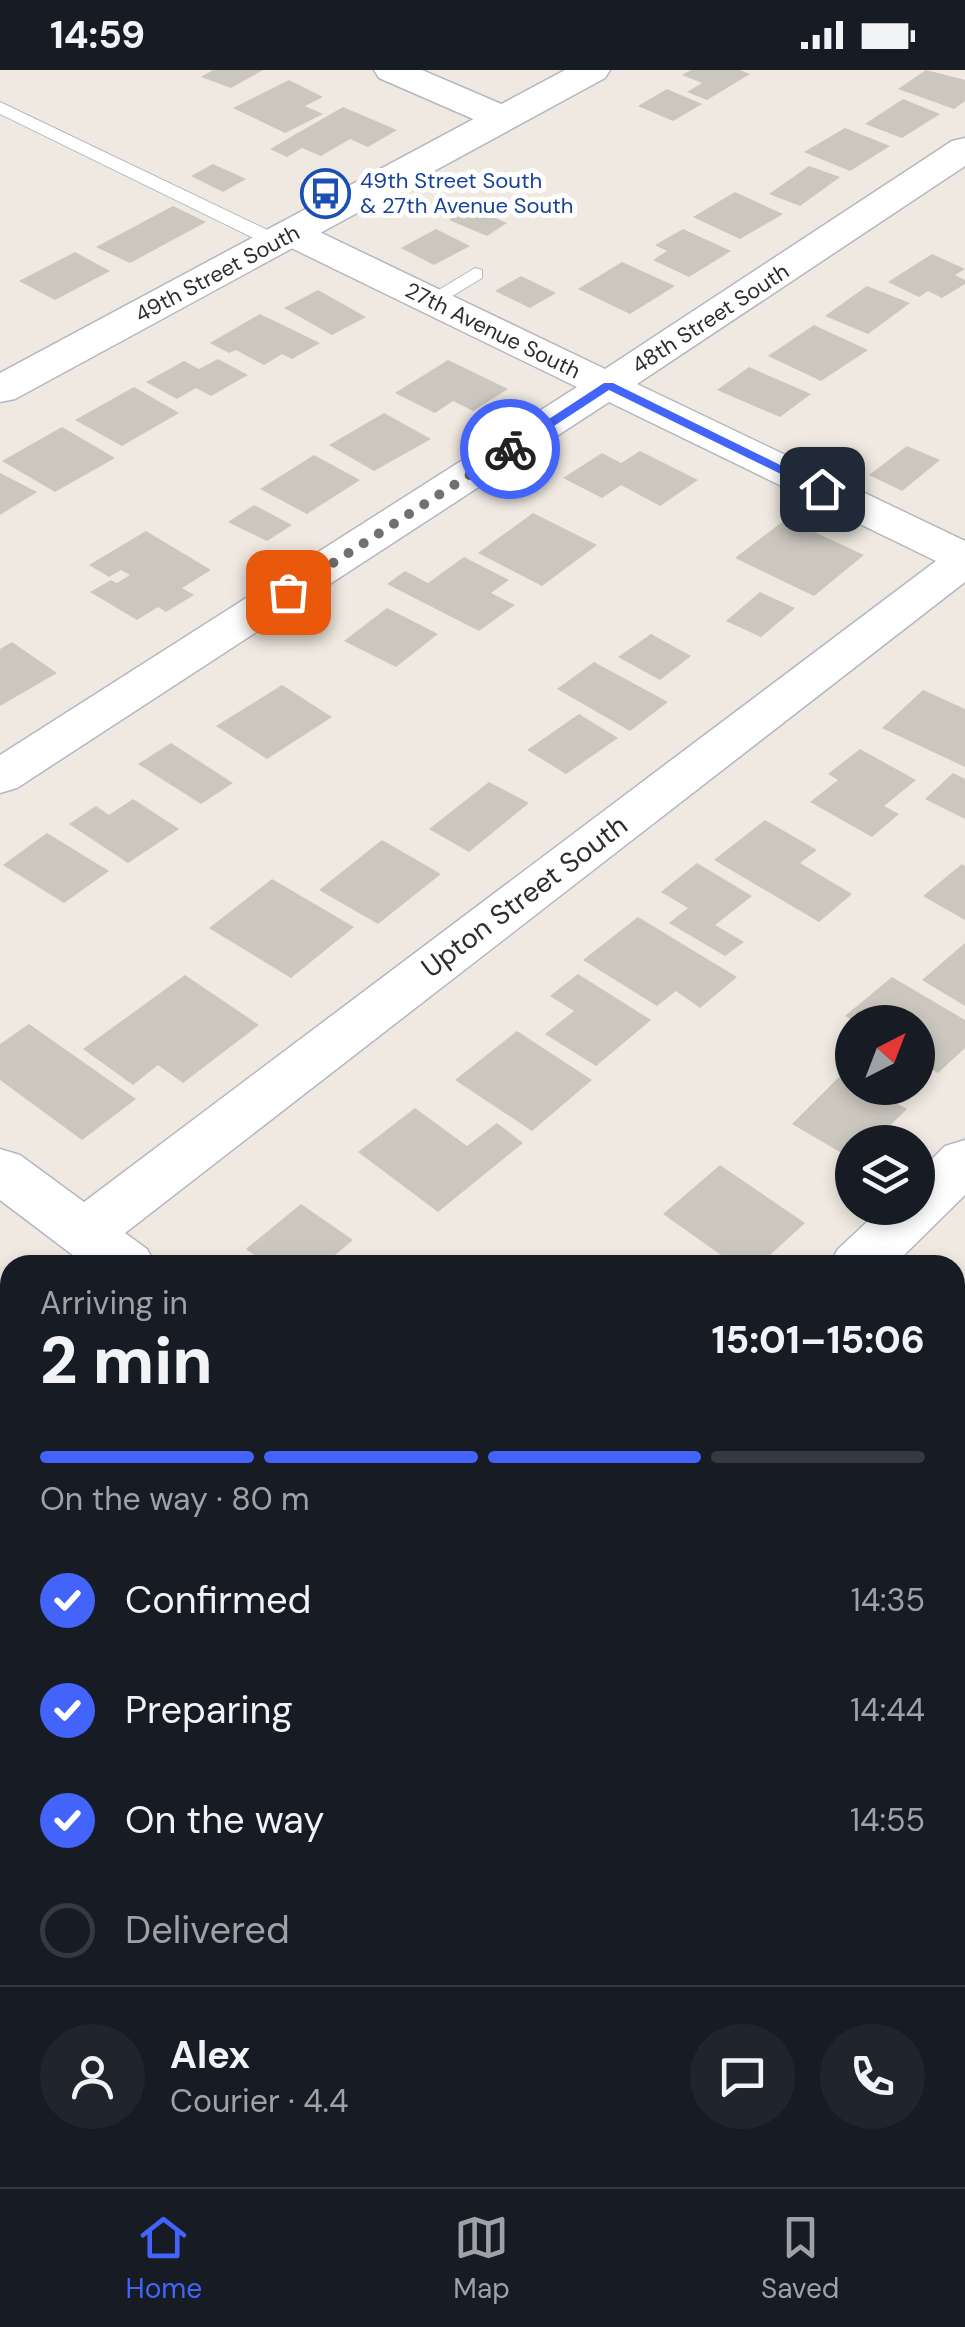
<!DOCTYPE html>
<meta charset="utf-8">
<style>
body{margin:0;font-family:"DM Sans",sans-serif;background:#20242c;color:#f1f3f6;height:100vh;display:flex;flex-direction:column;font-size:38px;white-space:nowrap}
*{box-sizing:border-box;margin:0}
p{font-size:32px;color:#9ea1a6}
.icon{flex:none;width:55px;height:55px;fill:none;stroke:currentColor;stroke-width:2;stroke-linecap:round;stroke-linejoin:round}
.map{position:relative;flex:1;overflow:hidden}
.panel{position:absolute;left:0px;top:1185px;width:965px;height:932px;display:flex;flex-direction:column;background:#171b24;border-radius:30px 30px 0 0;box-shadow:0 5px 15px #0003}
.panel>*{flex:none}
.needle{width:65px;rotate:42deg}
.buttons{position:absolute;left:835px;top:935px;display:grid;gap:20px}
.buttons a{display:grid;place-items:center;width:100px;height:100px;border-radius:50%;background:#171b24;box-shadow:0 5px 15px #0003;font-size:50px}
.pin{position:absolute;display:grid;place-items:center;width:85px;height:85px;color:#fff;margin:-42px;border-radius:20px;box-shadow:0 5px 15px #0006}
.courier{position:absolute;display:grid;place-items:center;width:100px;height:100px;margin:-50px;border:8px solid #4264fb;border-radius:50%;background:#fff;color:#222;box-shadow:0 2px 12px #0007}
.overview em{font-style:normal;font-weight:800}
.overview div{display:flex;flex-direction:column-reverse}
.overview{display:flex;align-items:center;justify-content:space-between;height:170px;padding:0 40px}
h1{font-size:65px;font-weight:800;line-height:75px}
.bar{display:grid;grid-template-columns:repeat(4,1fr);gap:15px 10px;align-content:center;height:120px;padding:0 40px}
.bar i{height:12px;border-radius:8px;background:#363941}
.bar .on{background:#4264fb}
.bar p{grid-column:span 4}
.line{display:flex;align-items:center;gap:25px;padding:0 40px;border-top:2px solid #363941}
.line div{flex:1}
.round{display:grid;place-items:center;flex:none;width:105px;height:105px;border-radius:52px;background:#20242c}
ol{padding:0 40px;list-style:none}
li{display:flex;align-items:center;gap:30px;height:110px}
li p{margin-inline-start:auto}
li .icon{padding:10px;border-radius:50%;background:#4264fb;color:#fff;stroke-width:4}
li:last-child{color:#9ea1a6}
li i{width:55px;height:55px;border:5px solid #363941;border-radius:50%}
.status{display:flex;justify-content:space-between;align-items:center;height:70px;padding:0 50px;background:#171b24;direction:ltr}
.status svg{height:28px;fill:currentColor}
.tabs{display:flex;justify-content:space-around;align-items:center;height:140px;border-top:2px solid #363941;background:#171b24;font-size:28px;color:#9ea1a6}
.tabs a{display:grid;justify-items:center;gap:5px}
.tabs .on{color:#4264fb}
.map>svg:first-child{display:block}
</style>
<div class="status"><b>14:59</b><svg viewBox="0 0 49 12"><path d="M0 12V9h3v3zM5 12V6h3v6zM10 12V3h3v9zM15 12V0h3v12zM26 1h20v11H26zM47 4h2v5h-2z"/></svg></div>
<div class="map">
<svg width="965" height="2117" viewBox="0 0 965 2117">
<rect width="100%" height="100%" fill="#efe9e1"/>
<g fill="#b6e59e">
<polygon points="10,1671 10,1869 0,1859 0,1679"/>
<polygon points="955,1857 965,1864 965,2061 955,2075"/>
<polygon points="10,1967 10,2108 185,2108 173,2117 0,2117 0,1976"/>
<polygon points="566,2108 930,2108 923,2117 577,2117"/>
</g>
<polygon fill="#75cff0" points="228,2108 518,2108 528,2117 216,2117"/>
<g fill="#cbc7bf">
<polygon points="213,0 263,0 231,18 201,7"/>
<polygon points="691,0 740,0 750,4 707,30 687,22 702,13 682,5"/>
<polygon points="926,0 965,10 965,31 954,39 898,19"/>
<polygon points="289,10 323,27 305,36 323,44 285,63 233,38"/>
<polygon points="667,19 702,34 673,51 638,36"/>
<polygon points="903,29 940,44 902,68 865,54"/>
<polygon points="343,37 397,60 368,77 350,69 321,86 302,78 287,87 270,79"/>
<polygon points="845,58 890,76 850,101 804,82"/>
<polygon points="213,94 246,109 223,122 191,106"/>
<polygon points="809,96 840,107 800,136 769,124"/>
<polygon points="735,122 783,144 740,169 693,147"/>
<polygon points="173,136 206,152 130,193 96,177"/>
<polygon points="470,137 507,153 487,166 449,150"/>
<polygon points="436,159 470,176 434,195 401,178"/>
<polygon points="683,159 731,181 689,207 653,190 667,181 655,175"/>
<polygon points="75,182 110,201 55,230 19,211"/>
<polygon points="932,184 965,199 955,205 965,210 965,214 942,228 928,221 919,227 888,212"/>
<polygon points="622,192 675,216 630,244 578,219"/>
<polygon points="521,206 556,223 530,238 495,221"/>
<polygon points="867,216 910,233 868,264 825,246"/>
<polygon points="318,220 366,247 332,265 284,238"/>
<polygon points="260,244 320,273 292,289 282,284 264,295 236,280 229,283 210,273"/>
<polygon points="814,255 868,280 821,311 768,286"/>
<polygon points="218,289 248,305 211,326 196,318 177,329 146,312 184,291 199,299"/>
<polygon points="448,290 508,319 473,341 453,331 435,343 395,323"/>
<polygon points="749,297 811,324 780,347 717,320"/>
<polygon points="134,317 179,343 122,376 75,350"/>
<polygon points="384,343 431,369 374,401 329,375"/>
<polygon points="62,357 115,388 55,422 2,391"/>
<polygon points="907,376 940,390 902,421 869,405"/>
<polygon points="640,381 698,410 660,436 621,415 602,428 563,408 602,383 621,393"/>
<polygon points="314,385 360,410 307,444 260,419"/>
<polygon points="0,403 37,422 0,445"/>
<polygon points="254,435 292,455 267,471 228,452"/>
<polygon points="533,443 597,475 542,516 478,483"/>
<polygon points="786,449 864,485 814,526 735,488"/>
<polygon points="146,461 211,500 182,518 194,525 166,542 158,537 137,550 90,522 111,510 117,513 130,505 121,500 109,507 89,495"/>
<polygon points="464,487 509,510 491,523 515,535 479,561 387,514 405,501 428,513"/>
<polygon points="760,522 795,538 761,567 726,551"/>
<polygon points="387,538 438,564 396,597 344,571"/>
<polygon points="651,564 691,586 660,610 618,587"/>
<polygon points="12,572 57,603 0,636 0,579"/>
<polygon points="594,592 668,632 630,661 557,619"/>
<polygon points="282,615 332,647 267,689 216,656"/>
<polygon points="923,620 965,639 965,697 882,658"/>
<polygon points="579,644 618,668 566,704 527,680"/>
<polygon points="171,673 233,713 201,734 138,694"/>
<polygon points="860,679 916,710 884,736 899,744 872,767 810,732 838,710 828,704"/>
<polygon points="953,703 965,709 965,749 925,729"/>
<polygon points="489,712 529,733 469,782 429,759"/>
<polygon points="133,729 179,759 128,793 69,754 96,736 109,745"/>
<polygon points="765,750 817,780 800,793 852,824 819,852 714,790"/>
<polygon points="47,763 109,801 64,833 3,795"/>
<polygon points="382,770 441,804 378,854 319,820"/>
<polygon points="697,793 752,826 715,855 744,872 725,886 669,853 688,838 661,822"/>
<polygon points="962,794 965,796 965,850 923,826"/>
<polygon points="272,809 354,857 291,908 209,858"/>
<polygon points="638,847 737,907 700,938 676,921 657,936 583,890"/>
<polygon points="965,873 965,936 922,910"/>
<polygon points="578,904 651,950 596,996 545,964 574,941 550,926"/>
<polygon points="185,905 259,955 183,1013 158,995 133,1015 83,979"/>
<polygon points="892,907 965,950 965,978 938,1003 918,991 918,952 855,952 845,946"/>
<polygon points="29,954 136,1029 82,1070 0,1010 0,974"/>
<polygon points="517,961 592,1010 532,1061 455,1010"/>
<polygon points="843,1003 852,1008 852,1018 869,1018 907,1039 873,1072 852,1072 852,1089 792,1054"/>
<polygon points="415,1038 467,1076 497,1053 523,1073 438,1142 358,1082"/>
<polygon points="720,1095 805,1153 759,1195 735,1195 663,1144"/>
<polygon points="301,1134 353,1170 323,1195 268,1195 246,1179"/>
<polygon points="0,1257 10,1264 10,1361 0,1370"/>
<polygon points="955,1312 965,1318 965,1401 955,1413"/>
<polygon points="965,1614 965,1680 955,1672 955,1626"/>
</g>
<g fill="none" stroke-linecap="round" stroke-linejoin="round">
<defs>
<g id="lane">
<polygon points="0,32 282,167 285,171 282,175 268,175 0,44"/>
<polygon points="475,198 482,200 482,208 439,234 432,236 422,230"/>
<polygon points="33,2108 79,2108 75,2117 29,2117"/>
<polygon points="824,2108 871,2108 875,2117 828,2117"/>
</g>
<g id="street">
<polygon points="374,0 422,0 513,39 518,47 513,55 500,58 487,55 379,8"/>
<polygon points="965,68 965,96 637,314 965,471 965,512 125,1163 147,1179 156,1195 86,1195 0,1130 0,1079 20,1085 84,1132 936,491 609,332 17,718 0,723 0,685 577,317 277,171 272,163 277,155 291,151 305,155 605,299 952,71"/>
<polygon points="965,1070 965,1125 894,1195 829,1195 838,1179 882,1138 918,1138 918,1103 945,1076"/>
<polygon points="955,1785 965,1789 965,1857 955,1853"/>
<polygon points="0,1876 10,1880 10,1953 0,1949"/>
</g>
<polygon id="secondary" points="565,0 610,0 605,8 15,329 0,332 0,303"/>
</defs>
<use href="#lane" stroke="#b4b7c1" stroke-width="2"/>
<use href="#street" stroke="#b4b7c1" stroke-width="3"/>
<use href="#secondary" stroke="#b4b7c1" stroke-width="3"/>
<polyline stroke="#c9c9c9" stroke-width="8" stroke-dasharray="9 6" stroke-linecap="butt" points="281,2117 293,2108"/>
<use href="#lane" fill="#fff" fill-rule="evenodd"/>
<use href="#street" fill="#fff" fill-rule="evenodd"/>
<use href="#secondary" fill="#fff" fill-rule="evenodd"/>
</g>
<polygon fill="#4264fb" points="604,313 613,313 829,419 818,422 609,320 514,382 503,379"/>
<g fill="none" stroke-linecap="round" stroke-linejoin="round">
<polyline stroke="#726f6d" stroke-width="10" stroke-dasharray="0 18" points="288,522 510,379"/>
</g>
<defs>
<symbol id="bus-ring" viewBox="-11 -11 22 22"><circle r="9.5" fill="#fff" stroke="#1a4fb4" stroke-width="1.5"/><path d="M-5-6H5V4H4V6H2V4H-2V6H-4V4H-5ZM-3.5-4V0h7V-4ZM-3.5 1.2v1.5H-2V1.2ZM2 1.2v1.5H3.5V1.2Z" fill="#1a4fb4"/></symbol>
</defs>
<g fill-rule="evenodd">
<use href="#bus-ring" x="298" y="96" width="55" height="55"/>
</g>
<g text-anchor="middle" stroke-width="10" stroke-linejoin="round" paint-order="stroke">
<g font-size="22" fill="#164399" stroke="#fff" text-anchor="start">
<text x="360" y="118">49th Street South<tspan x="360" dy="25">&amp; 27th Avenue South</tspan></text>
</g>
<g font-size="22" fill="#2e2e2e" stroke="#fff">
<text transform="translate(217 203) rotate(-28)" y="8">49th Street South</text>
<text transform="translate(710 248) rotate(-33)" y="8">48th Street South</text>
<text transform="translate(493 260) rotate(26)" y="8">27th Avenue South</text>
</g>
<g font-size="28" fill="#2e2e2e" stroke="#fff">
<text transform="translate(524 826) rotate(-37)" y="10">Upton Street South</text>
</g>
</g>
</svg>
<div class="buttons">
<a><svg class="needle" viewBox="-14 -14 28 28"><path d="M0-13l5 13h-10z" fill="#e53935"/><path d="M0 13l5-13h-10z" fill="#9ea1a6"/></svg></a>
<a><svg class="icon" aria-label="layers" viewBox="0 0 24 24"><path d="M12 4l9 5-9 5-9-5zM3 14l9 5 9-5"/></svg></a>
</div>
<div class="pin" style="left:288px;top:522px;background:#ea580c"><svg class="icon" aria-label="bag" viewBox="0 0 24 24"><path d="M5 8h14l-1 12H6zM9 8a3 3 0 0 1 6 0"/></svg></div>
<div class="pin" style="left:822px;top:419px;background:#1f2937"><svg class="icon" aria-label="home" viewBox="0 0 24 24"><path d="M3 11l9-7 9 7M6 9v11h12V9"/></svg></div>
<div class="courier" style="left:510px;top:379px"><svg class="icon" aria-label="bike" viewBox="0 0 24 24"><circle cx="6" cy="16" r="4"/><circle cx="18" cy="16" r="4"/><path d="M6 16l4-8h5l3 8M10 8l3 8H6M13 5h3"/></svg></div>
<section class="panel">
<div class="overview"><div><h1>2 min</h1><p>Arriving in</p></div><em>15:01–15:06</em></div>
<div class="bar"><i class="on"></i><i class="on"></i><i class="on"></i><i></i><p>On the way · 80 m</p></div>
<ol>
<li><svg class="icon" aria-label="check" viewBox="0 0 24 24"><path d="M5 12l5 5 9-10"/></svg>Confirmed<p>14:35</p></li>
<li><svg class="icon" aria-label="check" viewBox="0 0 24 24"><path d="M5 12l5 5 9-10"/></svg>Preparing<p>14:44</p></li>
<li><svg class="icon" aria-label="check" viewBox="0 0 24 24"><path d="M5 12l5 5 9-10"/></svg>On the way<p>14:55</p></li>
<li><i></i>Delivered</li>
</ol>
<div class="line" style="height:180px"><a class="round"><svg class="icon" aria-label="person" viewBox="0 0 24 24"><circle cx="12" cy="8" r="4"/><path d="M4 21q1-7 8-7t8 7"/></svg></a><div><b>Alex</b><p>Courier · 4.4</p></div><a class="round"><svg class="icon" aria-label="chat" viewBox="0 0 24 24"><path d="M4 5h16v11H9l-5 4z"/></svg></a><a class="round"><svg class="icon" aria-label="phone" viewBox="0 0 24 24"><path d="M5 4h4l2 5-3 2q2 4 5 5l2-3 5 2v4C11 20 4 13 5 4z"/></svg></a></div>
</section>
</div>
<nav class="tabs">
<a class="on"><svg class="icon" aria-label="home" viewBox="0 0 24 24"><path d="M3 11l9-7 9 7M6 9v11h12V9"/></svg>Home</a>
<a><svg class="icon" aria-label="map" viewBox="0 0 24 24"><path d="M3 6l6-2 6 2 6-2v14l-6 2-6-2-6 2zM9 4v14M15 6v14"/></svg>Map</a>
<a><svg class="icon" aria-label="saved" viewBox="0 0 24 24"><path d="M7 4h10v16l-5-4-5 4z"/></svg>Saved</a>
</nav>
